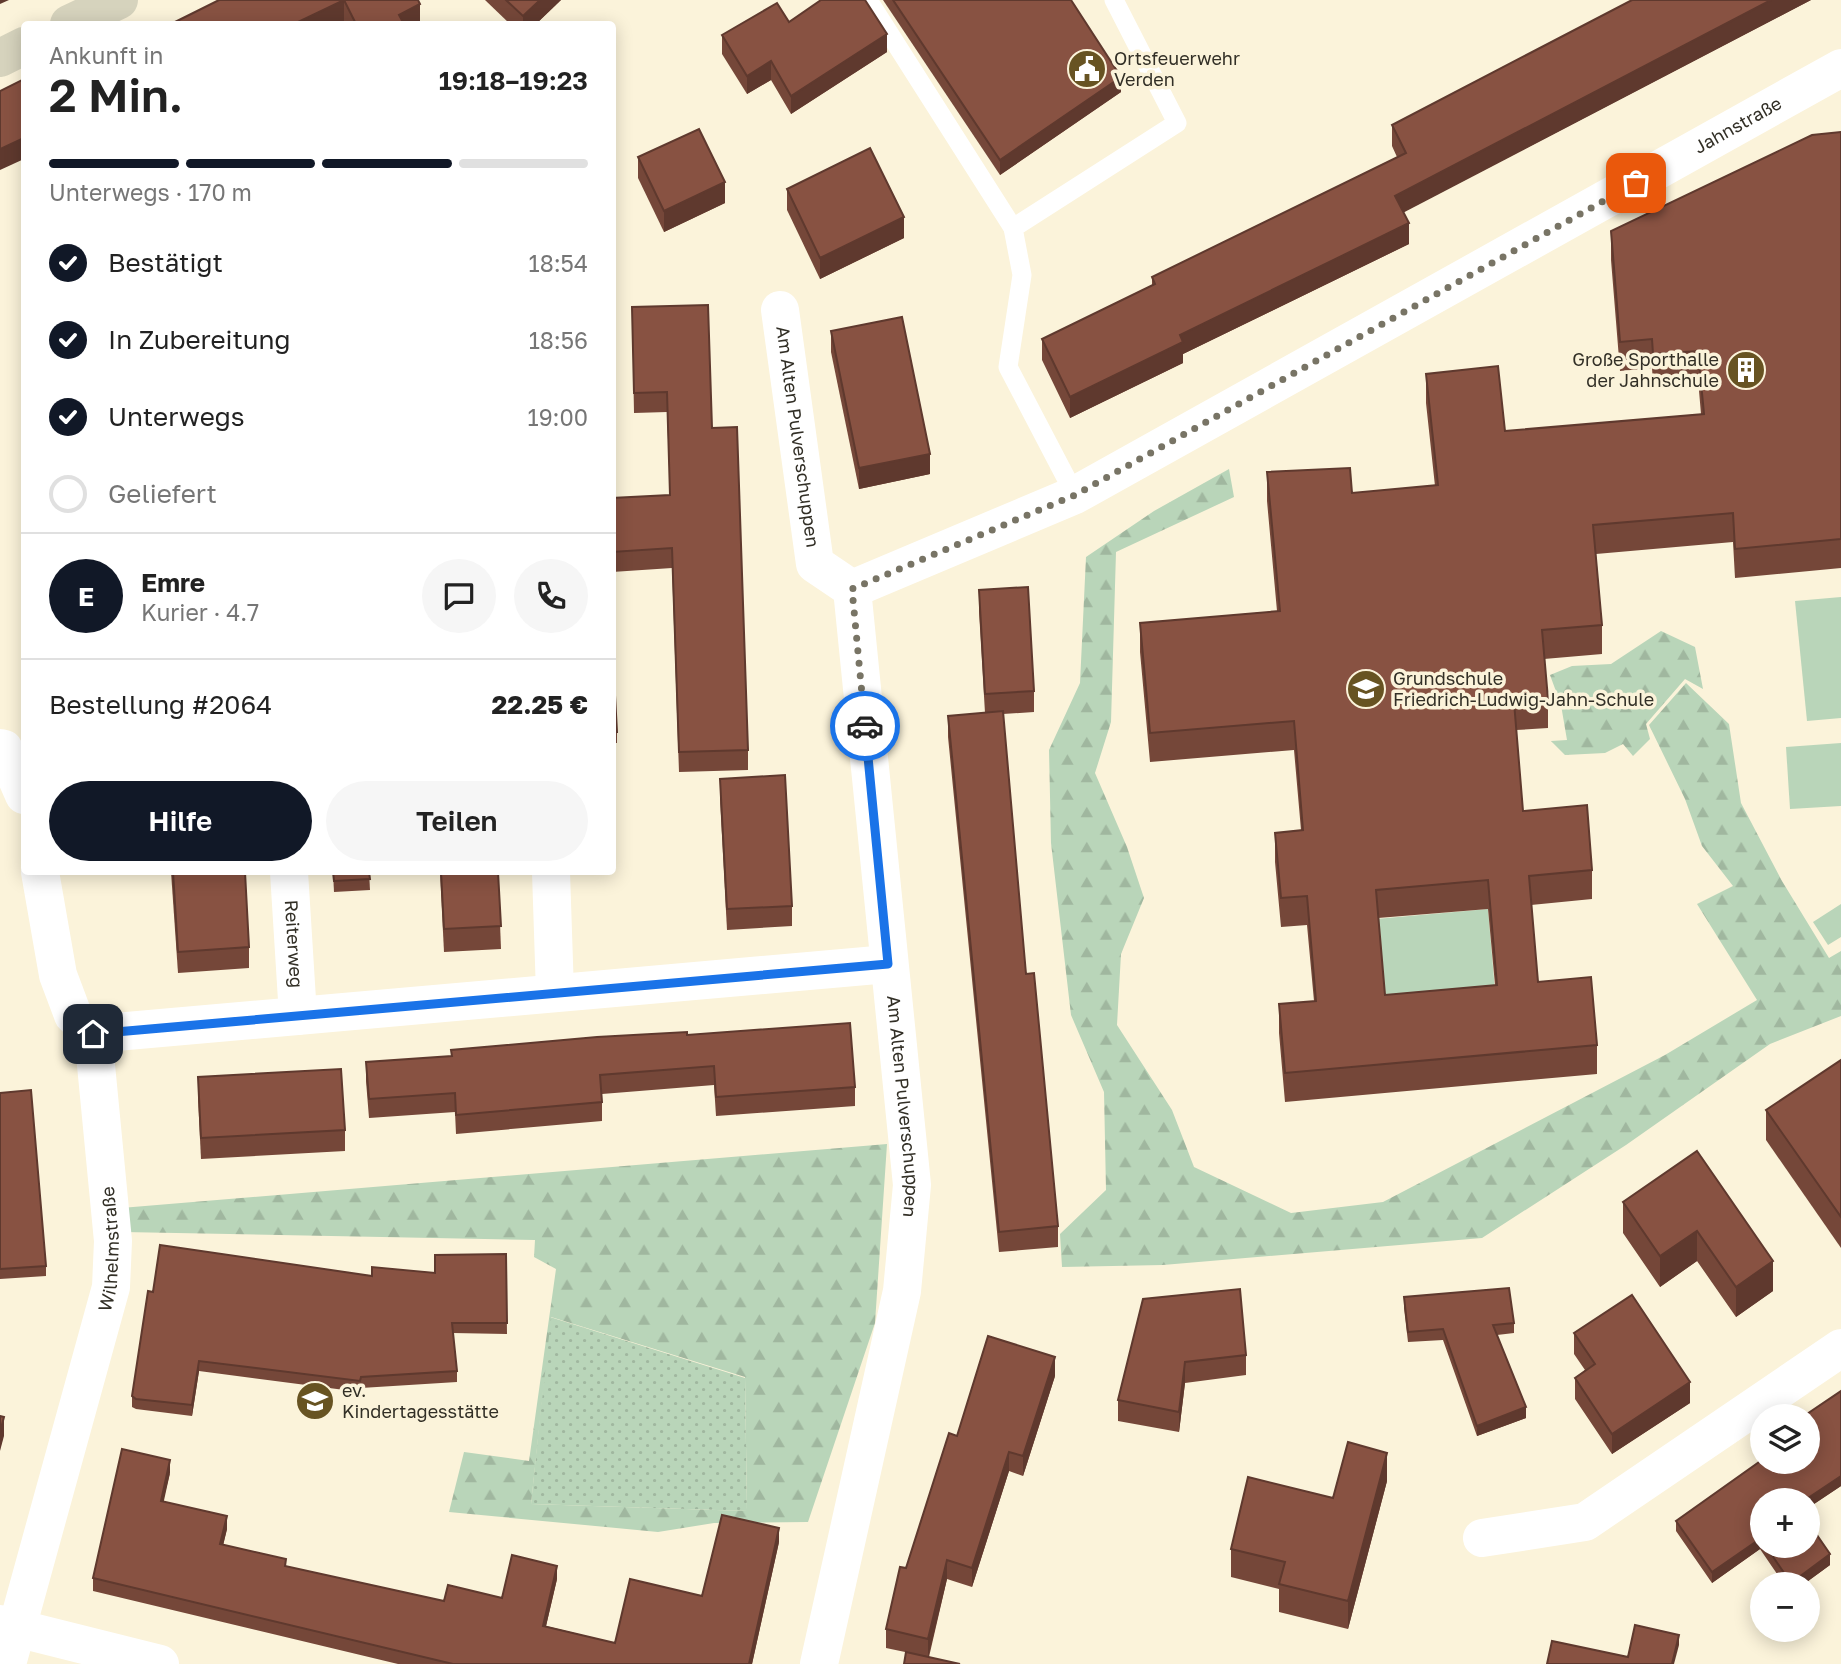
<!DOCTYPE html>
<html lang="de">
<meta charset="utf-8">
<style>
body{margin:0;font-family:"Golos Text",sans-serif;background:#f6f6f6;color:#222;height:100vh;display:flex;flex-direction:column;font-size:26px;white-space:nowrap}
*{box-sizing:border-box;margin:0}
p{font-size:23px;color:#767676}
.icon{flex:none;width:38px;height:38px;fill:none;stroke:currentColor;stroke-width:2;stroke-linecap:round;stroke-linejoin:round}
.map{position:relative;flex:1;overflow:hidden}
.details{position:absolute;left:21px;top:21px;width:595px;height:854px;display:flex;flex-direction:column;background:#fff;border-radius:7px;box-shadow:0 4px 18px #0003}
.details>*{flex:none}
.fabs{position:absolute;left:1750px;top:1404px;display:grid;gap:14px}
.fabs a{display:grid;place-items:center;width:70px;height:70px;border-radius:50%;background:#fff;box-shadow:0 4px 18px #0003;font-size:35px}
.pin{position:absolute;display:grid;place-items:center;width:60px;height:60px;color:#fff;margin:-30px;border-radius:14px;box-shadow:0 4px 10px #0006}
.courier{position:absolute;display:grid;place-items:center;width:70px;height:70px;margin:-35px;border:5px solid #1a73e8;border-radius:50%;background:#fff;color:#222;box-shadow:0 2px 9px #0007}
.head em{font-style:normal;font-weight:600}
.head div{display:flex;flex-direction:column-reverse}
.head{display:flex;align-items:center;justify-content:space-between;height:119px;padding:0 28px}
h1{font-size:46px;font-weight:600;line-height:52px}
.bar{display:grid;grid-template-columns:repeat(4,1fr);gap:10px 7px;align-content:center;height:84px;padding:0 28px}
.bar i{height:9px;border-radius:5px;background:#e0e0e0}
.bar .active{background:#111827}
.bar p{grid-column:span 4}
.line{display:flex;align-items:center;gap:18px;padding:0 28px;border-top:2px solid #e0e0e0}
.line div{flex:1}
.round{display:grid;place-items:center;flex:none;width:74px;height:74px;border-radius:37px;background:#f6f6f6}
ol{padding:0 28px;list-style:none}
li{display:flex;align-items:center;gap:21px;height:77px}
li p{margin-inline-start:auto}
li .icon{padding:7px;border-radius:50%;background:#111827;color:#fff;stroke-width:4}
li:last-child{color:#767676}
li i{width:38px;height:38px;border:4px solid #e0e0e0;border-radius:50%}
.button{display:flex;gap:14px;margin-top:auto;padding:14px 28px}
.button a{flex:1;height:80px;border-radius:42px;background:#111827;color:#fff;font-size:28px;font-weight:600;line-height:80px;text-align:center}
.button a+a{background:#f6f6f6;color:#222}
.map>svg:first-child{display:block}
</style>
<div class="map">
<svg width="1841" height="1664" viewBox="0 0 1841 1664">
<defs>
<pattern id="grass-dots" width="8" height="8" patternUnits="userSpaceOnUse" patternTransform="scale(1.75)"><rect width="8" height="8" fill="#b9d5b9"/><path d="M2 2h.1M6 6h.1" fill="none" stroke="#a0b79f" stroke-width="1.8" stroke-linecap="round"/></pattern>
<pattern id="forest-firs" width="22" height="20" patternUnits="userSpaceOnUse" patternTransform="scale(1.75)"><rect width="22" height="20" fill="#b9d5b9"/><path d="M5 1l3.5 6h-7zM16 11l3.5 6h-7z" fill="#a0b79f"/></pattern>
</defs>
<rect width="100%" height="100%" fill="#fbf3da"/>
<polygon fill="url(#grass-dots)" points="550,1317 745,1378 747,1511 531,1504"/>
<g fill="url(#forest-firs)" fill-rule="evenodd">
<polygon points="1229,469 1234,497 1116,552 1111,722 1095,773 1127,847 1144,898 1121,954 1117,1025 1172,1110 1194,1167 1291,1213 1383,1202 1665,1055 1757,1000 1697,904 1733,886 1702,846 1685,799 1649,725 1686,683 1729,724 1741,803 1782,881 1829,958 1841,951 1841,1016 1770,1044 1626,1145 1482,1238 1163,1265 1062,1267 1060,1234 1106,1190 1104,1092 1071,1015 1051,843 1049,750 1080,683 1086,557 1154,511"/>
<polygon points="1661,631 1695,647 1703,689 1685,679 1646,724 1650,739 1633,756 1623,744 1605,753 1565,755 1551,741 1567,740 1561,705 1550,675 1572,666 1611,664"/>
<path d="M887,1144l-12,179 -67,199 -94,1 -56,9 -209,-20 15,-60 65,9 27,-192 -22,-12 1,-17 -412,-8 -2,-24zM551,1317l194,60 2,134 -216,-7z"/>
</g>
<g fill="#b9d5b9">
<polygon points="1841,597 1841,718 1807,721 1795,601"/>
<polygon points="1841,743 1841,806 1790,809 1786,747"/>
<polygon points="1841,904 1841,937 1828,945 1813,922"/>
<polygon points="1488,909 1497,1014 1385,1024 1376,919"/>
</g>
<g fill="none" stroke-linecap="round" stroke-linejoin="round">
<g stroke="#fff" stroke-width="19">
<polyline points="868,0 1013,228"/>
<polyline points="1075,495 1008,367 1022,275 1013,228 1177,123 1114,0"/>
</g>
<g stroke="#fff" stroke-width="38">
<path id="s1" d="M780,310l35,254 37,25 60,596 -10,106 -83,373"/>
<path id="s2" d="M852,589l223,-94 766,-427"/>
<polyline points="0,748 4,749 24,795"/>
<path id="s3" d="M289,872l9,144"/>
<polyline points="551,872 555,993"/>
<polyline points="93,1034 888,964"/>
<polyline points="1482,1538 1585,1522 1841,1348"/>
<polyline points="0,1624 160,1664"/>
<path id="s4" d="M7,1664l104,-377 2,-46 -20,-207 -20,-19 -15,-40 -18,-103"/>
</g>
<g stroke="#d6d3bd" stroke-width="38">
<polyline points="69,24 119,0"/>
<polyline points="0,58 24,46"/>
</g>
</g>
<g fill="#754739" fill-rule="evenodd">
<polygon points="219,0 418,0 420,24 346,24 344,21"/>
<polygon points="485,0 561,0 536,24 510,24"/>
<polygon points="883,0 1071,0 1121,92 1000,175"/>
<polygon points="1632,0 1811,0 1403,212 1409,244 1183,354 1183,363 1070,418 1042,360 1042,339 1152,285 1152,277 1397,157 1392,146 1392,125"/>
<polygon points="789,22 887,52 791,114 771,80 747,94 722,54 722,35"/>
<path d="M1841,132v436l-106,10 -2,-36 -137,12 6,71v29l-58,5 4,40v29l-32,2 7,81 69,59v29l-61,6 7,77 59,63v29l-312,28 -6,-69v-29l35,-3 -7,-76 -26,2 -6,-65v-29l26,-3 -7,-80 -144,12 -10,-110v-29l137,-12 -10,-110v-29l85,21 83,-7 -9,-83v-29l79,57 196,-17 -3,-35 -45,4 -1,-15 -32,3 -9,-111v-29zM1488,909l7,76 -110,10 -7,-77z"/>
<polygon points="638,157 725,203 664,232 638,178"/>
<polygon points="787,189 904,238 820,279 787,210"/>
<polygon points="632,307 712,428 748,750 748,770 679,772 672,568 612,572 612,498 670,495 667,412 634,413"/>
<polygon points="831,331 930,474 859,489 831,352"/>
<polygon points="979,590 1034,691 1034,712 1003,714 1026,974 1058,1226 1058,1247 999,1252 948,737 948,716 985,713 979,611"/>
<polygon points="612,640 617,732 617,743 612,743"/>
<polygon points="720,779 792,906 792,926 727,930 720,799"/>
<polygon points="171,872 245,872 249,947 249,968 178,973"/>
<polygon points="333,872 369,872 370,890 334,892"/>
<polygon points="440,872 498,872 501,949 444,952"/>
<polygon points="687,1035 855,1087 855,1106 716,1116 714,1085 602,1094 602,1121 456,1134 455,1112 369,1118 366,1081 366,1062 451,1056"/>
<polygon points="1841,1060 1841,1248 1766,1140 1766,1110"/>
<polygon points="198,1077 345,1130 345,1151 201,1159 198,1098"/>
<polygon points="0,1093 46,1266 46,1276 0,1279"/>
<polygon points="1697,1151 1773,1291 1736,1317 1697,1261 1660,1287 1623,1233 1623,1202"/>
<polygon points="506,1254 507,1334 453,1333 457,1371 457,1382 361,1388 360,1392 199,1371 192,1416 136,1409 132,1407 132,1396 153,1292 372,1276 435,1273"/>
<polygon points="1404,1297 1514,1323 1514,1333 1497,1335 1526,1418 1477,1436 1443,1340 1408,1342 1404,1308"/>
<polygon points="1143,1299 1246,1355 1246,1375 1185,1383 1179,1432 1118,1421 1118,1400"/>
<polygon points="1574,1333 1690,1403 1612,1454 1575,1399 1575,1378 1585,1370 1574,1354"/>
<polygon points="1055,1376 1023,1476 1009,1471 972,1587 947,1579 929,1657 886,1648 886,1629 906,1568 957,1436"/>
<polygon points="1841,1391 1841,1486 1808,1508 1808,1500 1762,1500 1762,1545 1808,1545 1808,1522 1830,1554 1830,1565 1804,1584 1784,1584 1760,1549 1712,1583 1676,1531 1676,1521 1762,1460 1762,1461 1808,1461 1808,1416 1804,1416"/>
<polygon points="170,1473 163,1501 227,1529 223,1545 286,1566 444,1601 502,1598 557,1579 546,1626 615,1643 702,1596 779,1542 752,1664 398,1664 93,1591 93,1578"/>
<polygon points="1387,1481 1348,1629 1279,1612 1279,1589 1231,1577 1231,1549 1333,1498"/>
</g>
<g fill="#5f392e">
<polygon points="0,0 9,0 0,4"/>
<polygon points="344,0 344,21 337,24 294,24"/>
<polygon points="540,0 561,0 536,24 523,24 523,16"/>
<polygon points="1771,0 1811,0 1395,217 1395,196"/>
<polygon points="420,4 420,24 399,24 399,15"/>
<polygon points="887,34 887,52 791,114 791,96"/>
<polygon points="771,61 771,80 747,94 747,76"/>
<polygon points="1121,77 1121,92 1000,175 1000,160"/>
<polygon points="24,138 24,159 0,170 0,149"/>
<polygon points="725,182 725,203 664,232 664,211"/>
<polygon points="904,217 904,238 820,279 820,258"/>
<polygon points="1409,223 1409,244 1183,354 1183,363 1070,418 1070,397 1180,335"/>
<polygon points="930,454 930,474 859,489 859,468"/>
<polygon points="1697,1231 1697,1261 1660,1287 1660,1256"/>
<polygon points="1773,1261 1773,1291 1736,1317 1736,1287"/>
<polygon points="1055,1357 1055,1376 1023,1476 1023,1456"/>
<polygon points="199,1361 199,1371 192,1416 192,1405"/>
<polygon points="1185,1362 1185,1383 1179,1432 1179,1412"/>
<polygon points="1690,1382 1690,1403 1612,1454 1612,1434"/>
<polygon points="1526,1407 1526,1418 1477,1436 1477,1426"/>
<polygon points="4,1417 4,1436 0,1451 0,1432"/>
<polygon points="1009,1452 1009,1471 972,1587 972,1568"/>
<polygon points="1387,1453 1387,1481 1348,1629 1348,1601"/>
<polygon points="170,1460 170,1473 161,1514 161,1501"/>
<polygon points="1841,1476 1841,1486 1808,1508 1808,1500 1805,1500"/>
<polygon points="227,1516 227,1529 220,1558 220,1544"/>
<polygon points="779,1528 779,1542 752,1664 749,1664"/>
<polygon points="1760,1539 1760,1549 1712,1583 1712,1572"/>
<polygon points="1830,1554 1830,1565 1804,1584 1791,1584"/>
<polygon points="947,1560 947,1579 928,1658 928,1639"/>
<polygon points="557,1566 557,1579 543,1639 543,1626"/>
<polygon points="1679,1635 1679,1645 1674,1664 1672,1664"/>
</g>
<g fill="#885242" stroke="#5f392e" stroke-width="2" fill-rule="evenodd">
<polygon points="219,0 418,0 420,4 399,15 404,24 356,24 344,0 294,24 171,24"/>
<polygon points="506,0 540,0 523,16"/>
<polygon points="821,0 865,0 887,34 791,96 771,61 747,76 722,35 777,3 789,22"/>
<polygon points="893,0 1071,0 1121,77 1000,160"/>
<polygon points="1632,0 1771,0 1395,196 1409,223 1180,335 1183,342 1070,397 1042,339 1155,284 1152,277 1406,153 1392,125"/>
<polygon points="24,79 24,138 0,149 0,91"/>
<polygon points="699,129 725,182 664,211 638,157"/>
<path d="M1841,132v407l-106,10 -2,-36 -140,12 9,100 -60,5 6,69 -34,3 9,109 64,-6 5,65 -63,6 9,106 53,-5 6,68 -312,28 -6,-69 37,-3 -9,-105 -26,2 -6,-65 28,-3 -9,-109 -144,12 -10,-110 140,-12 -13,-139 83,-4 2,25 86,-8 -12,-111 72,-8 7,65 199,-17 -6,-63 -45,3 -1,-15 -32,3 -9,-111 201,-96zM1488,880l9,105 -112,10 -9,-105z"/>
<polygon points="870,148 904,217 820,258 787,189"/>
<polygon points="708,305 712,428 737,427 748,750 679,752 672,548 612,552 612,498 670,495 667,392 634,393 632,307"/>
<polygon points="902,317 930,454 859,468 831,331"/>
<polygon points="1028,587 1034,691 985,694 979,590"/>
<polygon points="612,640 617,732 612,732"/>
<polygon points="1003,711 1026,974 1034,973 1058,1226 999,1232 948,716"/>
<polygon points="785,775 792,906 727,909 720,779"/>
<polygon points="173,872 245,872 249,947 178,952"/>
<polygon points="333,872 369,872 370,879 334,881"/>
<polygon points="441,872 498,872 501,926 444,929"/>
<polygon points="850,1023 855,1087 716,1097 714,1066 600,1075 602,1102 456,1115 455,1093 369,1099 366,1062 452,1056 451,1050 597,1037 687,1032 687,1035"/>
<polygon points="1841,1060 1841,1217 1766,1110"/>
<polygon points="341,1069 345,1130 201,1138 198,1077"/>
<polygon points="31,1090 46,1266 0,1269 0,1093"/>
<polygon points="1697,1151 1773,1261 1736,1287 1697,1231 1660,1256 1623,1202"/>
<polygon points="160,1245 372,1276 372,1267 435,1273 435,1255 506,1254 507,1323 452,1323 457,1371 361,1377 360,1381 199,1361 192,1405 136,1399 132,1396 148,1291 153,1292"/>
<polygon points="1509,1288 1514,1323 1493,1325 1526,1407 1477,1426 1443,1329 1408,1332 1404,1297"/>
<polygon points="1240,1289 1246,1355 1185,1362 1179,1412 1118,1400 1143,1299"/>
<polygon points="1632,1295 1690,1382 1612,1434 1575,1378 1595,1364 1574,1333"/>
<polygon points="988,1336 1055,1357 1023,1456 1009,1452 972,1568 947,1560 928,1639 886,1629 900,1567 906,1568 949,1433 957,1436"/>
<polygon points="1841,1391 1841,1476 1805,1500 1762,1500 1762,1542 1760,1539 1712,1572 1676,1521 1762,1460 1762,1461 1808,1461 1808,1416 1804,1416"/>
<polygon points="0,1416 4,1417 0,1432"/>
<polygon points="1348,1442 1387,1453 1348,1601 1279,1584 1285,1562 1231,1549 1248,1477 1333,1498"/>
<polygon points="122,1449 170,1460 161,1501 227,1516 220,1544 286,1559 285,1566 444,1601 448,1585 502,1598 512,1555 557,1566 543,1626 615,1643 630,1579 702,1596 722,1515 779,1528 749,1664 453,1664 93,1578"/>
<polygon points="1808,1522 1830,1554 1791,1583 1765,1545 1808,1545"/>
<polygon points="1635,1625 1679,1635 1672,1664 1547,1664 1552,1641 1628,1657"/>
<polygon points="906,1652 960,1664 904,1664"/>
</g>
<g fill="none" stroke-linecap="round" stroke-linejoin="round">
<polyline stroke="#787465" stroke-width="7" stroke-dasharray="0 12.6" points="865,726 852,589 1075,495 1636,183"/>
<polyline stroke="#1a73e8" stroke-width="9" points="93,1034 888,964 865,726"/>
</g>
<defs>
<symbol id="civic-disc" viewBox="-11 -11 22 22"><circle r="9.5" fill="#675322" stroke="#fbf3da"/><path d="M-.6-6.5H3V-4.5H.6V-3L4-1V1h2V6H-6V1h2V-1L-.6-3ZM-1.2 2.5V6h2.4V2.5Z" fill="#fff"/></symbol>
<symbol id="building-disc" viewBox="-11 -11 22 22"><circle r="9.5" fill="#675322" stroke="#fbf3da"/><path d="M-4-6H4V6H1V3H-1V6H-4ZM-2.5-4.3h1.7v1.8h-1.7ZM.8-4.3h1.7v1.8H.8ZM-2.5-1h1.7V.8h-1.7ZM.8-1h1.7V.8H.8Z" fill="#fff"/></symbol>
<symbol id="school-disc" viewBox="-11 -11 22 22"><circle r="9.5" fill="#675322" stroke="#fbf3da"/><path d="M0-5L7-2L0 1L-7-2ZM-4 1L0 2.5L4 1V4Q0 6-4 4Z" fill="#fff"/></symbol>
</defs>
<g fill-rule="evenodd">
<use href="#civic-disc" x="1065" y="47" width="44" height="44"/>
<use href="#building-disc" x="1724" y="348" width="44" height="44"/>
<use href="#school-disc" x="1344" y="667" width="44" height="44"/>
<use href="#school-disc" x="293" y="1379" width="44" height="44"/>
</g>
<g text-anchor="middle" stroke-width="7" stroke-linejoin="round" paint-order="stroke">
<g font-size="18" fill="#322f26" stroke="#fbf3da" text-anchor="start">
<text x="1114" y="65">Ortsfeuerwehr<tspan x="1114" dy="21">Verden</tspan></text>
<text x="1719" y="366" text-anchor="end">Große Sporthalle<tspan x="1719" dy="21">der Jahnschule</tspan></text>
<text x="1393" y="685">Grundschule<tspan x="1393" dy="21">Friedrich-Ludwig-Jahn-Schule</tspan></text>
<text x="342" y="1397">ev.<tspan x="342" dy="21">Kindertagesstätte</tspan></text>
</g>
<g font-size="18" fill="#322f26" stroke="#fbf3da">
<text dy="6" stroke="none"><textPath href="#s2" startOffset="1001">Jahnstraße</textPath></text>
<text dy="6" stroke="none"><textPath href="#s1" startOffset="128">Am Alten Pulverschuppen</textPath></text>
<text dy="6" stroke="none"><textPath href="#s3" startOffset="72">Reiterweg</textPath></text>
<text dy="6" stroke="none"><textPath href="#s1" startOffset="821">Am Alten Pulverschuppen</textPath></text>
<text dy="6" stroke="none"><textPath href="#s4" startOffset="429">Wilhelmstraße</textPath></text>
</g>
</g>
</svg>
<div class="fabs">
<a><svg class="icon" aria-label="layers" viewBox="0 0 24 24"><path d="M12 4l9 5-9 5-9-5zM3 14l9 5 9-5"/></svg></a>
<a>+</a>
<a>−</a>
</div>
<div class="pin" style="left:1636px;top:183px;background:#ea580c"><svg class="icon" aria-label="bag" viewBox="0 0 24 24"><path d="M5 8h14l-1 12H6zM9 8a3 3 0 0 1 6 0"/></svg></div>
<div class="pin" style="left:93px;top:1034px;background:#1f2937"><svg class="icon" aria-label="home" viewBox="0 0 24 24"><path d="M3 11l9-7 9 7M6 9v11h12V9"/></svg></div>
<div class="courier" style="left:865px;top:726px"><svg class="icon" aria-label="car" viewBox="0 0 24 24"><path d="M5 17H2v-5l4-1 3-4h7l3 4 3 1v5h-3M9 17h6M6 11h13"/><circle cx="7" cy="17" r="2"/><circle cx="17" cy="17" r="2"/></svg></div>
<section class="details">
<div class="head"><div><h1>2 Min.</h1><p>Ankunft in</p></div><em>19:18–19:23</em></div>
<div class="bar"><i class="active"></i><i class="active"></i><i class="active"></i><i></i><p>Unterwegs · 170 m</p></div>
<ol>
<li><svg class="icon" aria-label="check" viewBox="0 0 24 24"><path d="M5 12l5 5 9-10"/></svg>Bestätigt<p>18:54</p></li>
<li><svg class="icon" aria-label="check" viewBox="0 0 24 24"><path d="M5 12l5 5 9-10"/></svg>In Zubereitung<p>18:56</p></li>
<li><svg class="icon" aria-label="check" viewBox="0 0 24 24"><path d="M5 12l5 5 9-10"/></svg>Unterwegs<p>19:00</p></li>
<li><i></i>Geliefert</li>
</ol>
<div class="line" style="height:126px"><b class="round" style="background:#111827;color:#fff">E</b><div><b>Emre</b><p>Kurier · 4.7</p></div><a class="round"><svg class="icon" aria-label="chat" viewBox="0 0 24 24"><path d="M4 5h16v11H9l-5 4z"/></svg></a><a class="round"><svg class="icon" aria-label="phone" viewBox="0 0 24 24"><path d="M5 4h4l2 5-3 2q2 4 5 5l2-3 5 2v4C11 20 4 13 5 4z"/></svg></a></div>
<div class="line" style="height:91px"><div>Bestellung #2064</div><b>22.25 €</b></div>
<div class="button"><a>Hilfe</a><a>Teilen</a></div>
</section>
</div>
